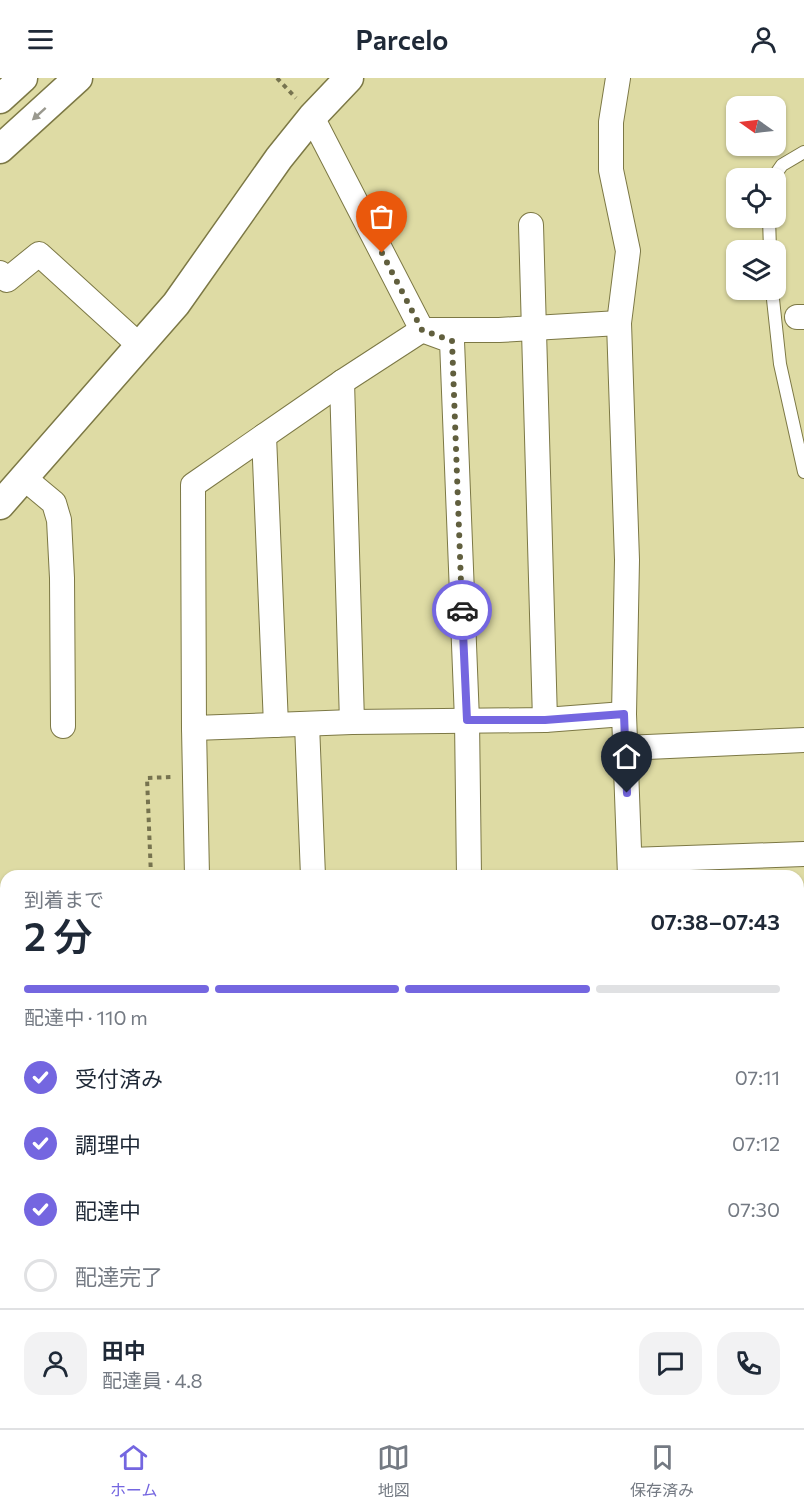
<!DOCTYPE html>
<html lang="ja">
<meta charset="utf-8">
<style>
body{margin:0;font-family:Commissioner,"Noto Sans JP",sans-serif;background:#f2f2f3;color:#1f2937;height:100vh;display:flex;flex-direction:column;font-size:22px;white-space:nowrap}
*{box-sizing:border-box;margin:0}
p{font-size:20px;color:#747a83}
.icon{flex:none;width:33px;height:33px;fill:none;stroke:currentColor;stroke-width:2;stroke-linecap:round;stroke-linejoin:round}
.map{position:relative;flex:1;overflow:hidden}
.details{position:absolute;left:0px;top:792px;width:804px;height:558px;display:flex;flex-direction:column;background:#fff;border-radius:18px 18px 0 0;box-shadow:0 2px 4px #0004}
.details>*{flex:none}
.needle{width:39px;rotate:284deg}
.fabs{position:absolute;left:726px;top:18px;display:grid;gap:12px}
.fabs a{display:grid;place-items:center;width:60px;height:60px;border-radius:12px;background:#fff;box-shadow:0 2px 4px #0004;font-size:30px}
.pin{position:absolute;display:grid;place-items:center;width:51px;height:51px;color:#fff;margin:-62px -26px;border-radius:50% 50% 50% 0;rotate:-45deg;box-shadow:0 0 6px #0007}
.pin .icon{rotate:45deg}
.courier{position:absolute;display:grid;place-items:center;width:60px;height:60px;margin:-30px;border:4px solid #7466e0;border-radius:50%;background:#fff;color:#222;box-shadow:0 2px 8px #0007}
.head em{font-style:normal;font-weight:600}
.head div{display:flex;flex-direction:column-reverse}
.head{display:flex;align-items:center;justify-content:space-between;height:102px;padding:0 24px}
h1{font-size:39px;font-weight:600;line-height:45px}
.bar{display:grid;grid-template-columns:repeat(4,1fr);gap:9px 6px;align-content:center;height:72px;padding:0 24px}
.bar i{height:8px;border-radius:4px;background:#e0e1e3}
.bar .active{background:#7466e0}
.bar p{grid-column:span 4}
.line{display:flex;align-items:center;gap:15px;padding:0 24px;border-top:2px solid #e0e1e3}
.line div{flex:1}
.round{display:grid;place-items:center;flex:none;width:63px;height:63px;border-radius:18px;background:#f2f2f3}
ol{padding:0 24px;list-style:none}
li{display:flex;align-items:center;gap:18px;height:66px}
li p{margin-inline-start:auto}
li .icon{padding:6px;border-radius:50%;background:#7466e0;color:#fff;stroke-width:4}
li:last-child{color:#747a83}
li i{width:33px;height:33px;border:3px solid #e0e1e3;border-radius:50%}
header{display:flex;justify-content:space-between;align-items:center;height:78px;padding:0 24px;background:#fff;font-size:27px;font-weight:600}
.tabs{display:flex;justify-content:space-around;align-items:center;height:84px;border-top:2px solid #e0e1e3;background:#fff;font-size:16px;color:#747a83}
.tabs a{display:grid;justify-items:center;gap:3px}
.tabs .active{color:#7466e0}
.map>svg:first-child{display:block}
</style>
<header><svg class="icon" aria-label="menu" viewBox="0 0 24 24"><path d="M4 6h16M4 12h16M4 18h16"/></svg>Parcelo<svg class="icon" aria-label="person" viewBox="0 0 24 24"><circle cx="12" cy="8" r="4"/><path d="M4 21q1-7 8-7t8 7"/></svg></header>
<div class="map">
<svg width="804" height="1350" viewBox="0 0 804 1350">
<rect width="100%" height="100%" fill="#dedba4"/>
<g fill="none" stroke-linecap="round" stroke-linejoin="round">
<defs>
<g id="service">
<polyline points="773,100 782,87 804,74"/>
<polyline points="769,140 770,172"/>
<polyline points="772,212 780,286 804,394"/>
</g>
<g id="minor">
<polyline points="618,0 611,44 611,92 628,173 619,245 627,482 624,636 630,798"/>
<polyline points="312,39 422,252 452,263 467,642 469,798"/>
<polyline points="531,147 545,642"/>
<polyline points="0,195 7,202 39,176 140,268"/>
<polyline points="797,239 804,239"/>
<polyline points="619,245 499,252 422,252 342,304 193,407 194,650 352,644 545,642 624,636"/>
<polyline points="342,304 352,644"/>
<polyline points="264,358 276,647"/>
<polyline points="24,400 54,425 59,442 62,500 63,648"/>
<polyline points="307,646 313,798"/>
<polyline points="194,650 197,798"/>
<polyline points="625,670 804,662"/>
<polyline points="630,782 804,776"/>
<polyline points="798,1072 804,1073"/>
<polyline points="0,1101 6,1101"/>
<polyline points="798,1141 804,1140"/>
<polyline points="0,1221 6,1221"/>
<polyline points="388,1344 388,1350"/>
</g>
<g id="tertiary">
<polyline points="0,21 23,0"/>
<polyline points="0,71 78,0"/>
<polyline points="0,427 176,226 279,80 312,39 349,0"/>
<polyline points="0,1178 6,1192"/>
<polyline points="64,1344 66,1350"/>
</g>
<g id="primary">
<polyline points="798,1318 804,1314"/>
<polyline points="752,1350 761,1344"/>
</g>
</defs>
<use href="#service" stroke="#7c7845" stroke-width="14"/>
<use href="#minor" stroke="#7c7845" stroke-width="26"/>
<use href="#tertiary" stroke="#7c7845" stroke-width="31"/>
<use href="#primary" stroke="#7c7845" stroke-width="35"/>
<g stroke="#76734f" stroke-width="4" stroke-dasharray="4.5 4.5" stroke-linecap="butt">
<polyline points="277,0 296,20"/>
<polyline points="151,798 147,700 173,699"/>
</g>
<use href="#service" stroke="#fff" stroke-width="12"/>
<use href="#minor" stroke="#fff" stroke-width="24"/>
<use href="#tertiary" stroke="#fff" stroke-width="28"/>
<use href="#primary" stroke="#fff" stroke-width="33"/>
</g>
<defs><path id="oneway-solid" d="M-6-.8H1V-3.2L6.5 0L1 3.2V.8H-6Z" transform="scale(1.5)"/></defs>
<use fill="#9a998f" href="#oneway-solid" transform="translate(39 36) rotate(138)"/>
<g fill="none" stroke-linecap="round" stroke-linejoin="round">
<polyline stroke="#615f3e" stroke-width="6" stroke-dasharray="0 10.8" points="382,175 422,252 452,263 462,532"/>
<polyline stroke="#7466e0" stroke-width="8" points="462,532 467,642 545,642 624,636 627,715"/>
</g>
</svg>
<div class="fabs">
<a><svg class="needle" viewBox="-14 -14 28 28"><path d="M0-13l5 13h-10z" fill="#e53935"/><path d="M0 13l5-13h-10z" fill="#747a83"/></svg></a>
<a><svg class="icon" aria-label="locate" viewBox="0 0 24 24"><circle cx="12" cy="12" r="6"/><path d="M12 2v4M12 18v4M2 12h4M18 12h4"/></svg></a>
<a><svg class="icon" aria-label="layers" viewBox="0 0 24 24"><path d="M12 4l9 5-9 5-9-5zM3 14l9 5 9-5"/></svg></a>
</div>
<div class="pin" style="left:382px;top:175px;background:#ea580c"><svg class="icon" aria-label="bag" viewBox="0 0 24 24"><path d="M5 8h14l-1 12H6zM9 8a3 3 0 0 1 6 0"/></svg></div>
<div class="pin" style="left:627px;top:715px;background:#1f2937"><svg class="icon" aria-label="home" viewBox="0 0 24 24"><path d="M3 11l9-7 9 7M6 9v11h12V9"/></svg></div>
<div class="courier" style="left:462px;top:532px"><svg class="icon" aria-label="car" viewBox="0 0 24 24"><path d="M5 17H2v-5l4-1 3-4h7l3 4 3 1v5h-3M9 17h6M6 11h13"/><circle cx="7" cy="17" r="2"/><circle cx="17" cy="17" r="2"/></svg></div>
<section class="details">
<div class="head"><div><h1>2 分</h1><p>到着まで</p></div><em>07:38–07:43</em></div>
<div class="bar"><i class="active"></i><i class="active"></i><i class="active"></i><i></i><p>配達中 · 110 m</p></div>
<ol>
<li><svg class="icon" aria-label="check" viewBox="0 0 24 24"><path d="M5 12l5 5 9-10"/></svg>受付済み<p>07:11</p></li>
<li><svg class="icon" aria-label="check" viewBox="0 0 24 24"><path d="M5 12l5 5 9-10"/></svg>調理中<p>07:12</p></li>
<li><svg class="icon" aria-label="check" viewBox="0 0 24 24"><path d="M5 12l5 5 9-10"/></svg>配達中<p>07:30</p></li>
<li><i></i>配達完了</li>
</ol>
<div class="line" style="height:108px"><a class="round"><svg class="icon" aria-label="person" viewBox="0 0 24 24"><circle cx="12" cy="8" r="4"/><path d="M4 21q1-7 8-7t8 7"/></svg></a><div><b>田中</b><p>配達員 · 4.8</p></div><a class="round"><svg class="icon" aria-label="chat" viewBox="0 0 24 24"><path d="M4 5h16v11H9l-5 4z"/></svg></a><a class="round"><svg class="icon" aria-label="phone" viewBox="0 0 24 24"><path d="M5 4h4l2 5-3 2q2 4 5 5l2-3 5 2v4C11 20 4 13 5 4z"/></svg></a></div>
</section>
</div>
<nav class="tabs">
<a class="active"><svg class="icon" aria-label="home" viewBox="0 0 24 24"><path d="M3 11l9-7 9 7M6 9v11h12V9"/></svg>ホーム</a>
<a><svg class="icon" aria-label="map" viewBox="0 0 24 24"><path d="M3 6l6-2 6 2 6-2v14l-6 2-6-2-6 2zM9 4v14M15 6v14"/></svg>地図</a>
<a><svg class="icon" aria-label="saved" viewBox="0 0 24 24"><path d="M7 4h10v16l-5-4-5 4z"/></svg>保存済み</a>
</nav>
